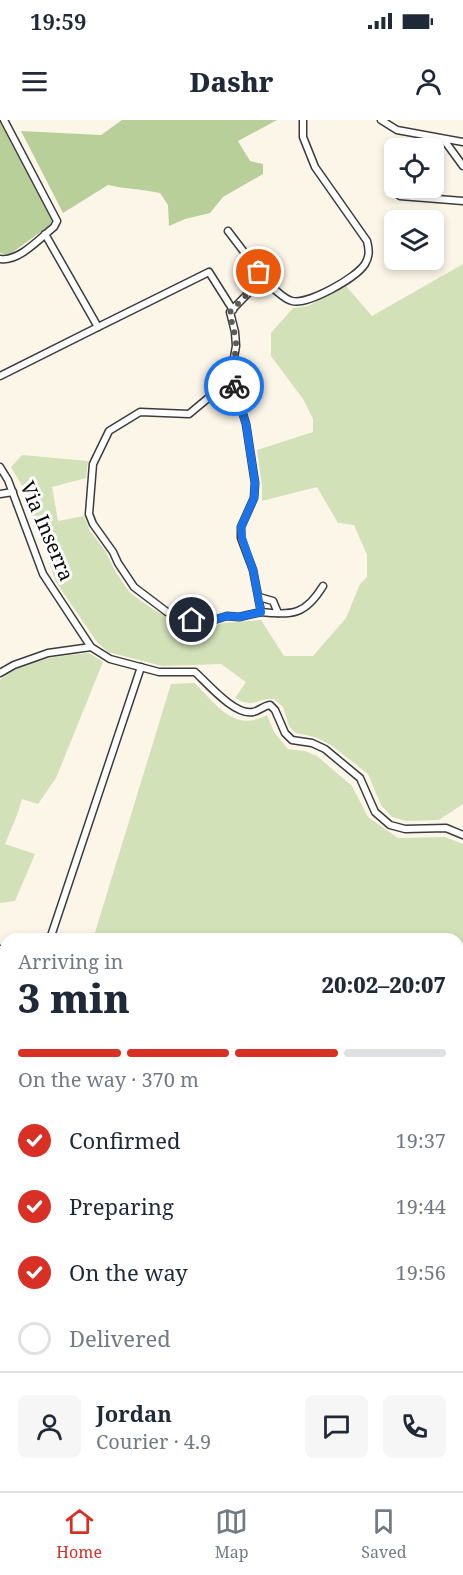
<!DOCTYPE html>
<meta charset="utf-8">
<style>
body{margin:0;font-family:"Noto Serif",serif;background:#f6f6f7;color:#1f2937;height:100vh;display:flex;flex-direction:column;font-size:22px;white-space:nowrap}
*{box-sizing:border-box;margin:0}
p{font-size:20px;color:#747a83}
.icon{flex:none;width:33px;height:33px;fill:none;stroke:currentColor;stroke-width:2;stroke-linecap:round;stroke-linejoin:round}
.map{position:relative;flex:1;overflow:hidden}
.panel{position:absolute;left:0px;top:813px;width:464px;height:558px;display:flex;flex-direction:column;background:#fff;border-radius:18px 18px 0 0;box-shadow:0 3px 9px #0003}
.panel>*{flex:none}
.buttons{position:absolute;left:384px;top:18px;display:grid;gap:12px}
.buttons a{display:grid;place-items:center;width:60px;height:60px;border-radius:9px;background:#fff;box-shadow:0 3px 9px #0003;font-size:30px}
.pin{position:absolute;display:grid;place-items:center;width:51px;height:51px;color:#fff;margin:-26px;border:3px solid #fff;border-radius:50%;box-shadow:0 2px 6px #0007}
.courier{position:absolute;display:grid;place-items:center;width:60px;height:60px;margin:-30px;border:4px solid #1a73e8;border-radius:50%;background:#fff;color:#222;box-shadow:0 2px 8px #0007}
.head em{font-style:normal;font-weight:800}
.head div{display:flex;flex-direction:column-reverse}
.head{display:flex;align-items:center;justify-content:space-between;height:102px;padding:0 18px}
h1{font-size:39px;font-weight:800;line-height:45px}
.bar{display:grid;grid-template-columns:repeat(4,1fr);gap:9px 6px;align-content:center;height:72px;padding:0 18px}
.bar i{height:8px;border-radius:4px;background:#e0e1e3}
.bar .current{background:#d93025}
.bar p{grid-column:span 4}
.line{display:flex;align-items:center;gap:15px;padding:0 18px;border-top:2px solid #e0e1e3}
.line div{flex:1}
.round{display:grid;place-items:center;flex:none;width:63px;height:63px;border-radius:9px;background:#f6f6f7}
ol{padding:0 18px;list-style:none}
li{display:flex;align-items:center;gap:18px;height:66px}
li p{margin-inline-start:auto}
li .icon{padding:6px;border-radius:50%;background:#d93025;color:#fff;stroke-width:4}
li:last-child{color:#747a83}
li i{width:33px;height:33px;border:3px solid #e0e1e3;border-radius:50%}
.status{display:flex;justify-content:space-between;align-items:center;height:42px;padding:0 30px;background:#fff;direction:ltr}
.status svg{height:16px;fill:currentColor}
header{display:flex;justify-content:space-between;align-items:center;height:78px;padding:0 18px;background:#fff;font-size:27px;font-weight:800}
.tab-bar{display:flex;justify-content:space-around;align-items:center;height:84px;border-top:2px solid #e0e1e3;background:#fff;font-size:16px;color:#747a83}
.tab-bar a{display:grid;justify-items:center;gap:3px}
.tab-bar .current{color:#d93025}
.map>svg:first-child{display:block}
</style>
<div class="status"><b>19:59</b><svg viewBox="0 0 49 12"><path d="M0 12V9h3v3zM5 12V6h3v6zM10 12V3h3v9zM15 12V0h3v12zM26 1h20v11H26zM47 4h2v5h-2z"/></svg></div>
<header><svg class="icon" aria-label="menu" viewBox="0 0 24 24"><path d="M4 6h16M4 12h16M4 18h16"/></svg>Dashr<svg class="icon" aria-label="person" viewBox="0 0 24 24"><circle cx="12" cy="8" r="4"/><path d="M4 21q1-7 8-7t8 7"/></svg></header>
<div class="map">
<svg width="463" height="1371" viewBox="0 0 463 1371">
<rect width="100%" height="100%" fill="#fcf6e9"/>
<g fill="#d2e1b8">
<path d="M463,144v540l-24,16 -33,1 -14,-4 -11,-12 -13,-31 -37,-29 -16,-8 -19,-4 -7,-7 -6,-19 -9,-8c-18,-1 -20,10 -39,-1l11,-16 -25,-18 -59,2 -54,-14 -11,-10 -41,-60 -33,-95 -12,-20 11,-12 66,6 -2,17 -34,9 6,34 26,-5 6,15 16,21 9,19 15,22 24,17 16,8 34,10 19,-5 38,-3 23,36h29l33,-38 14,-34 7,-7v-22l-13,-30 -16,-2 -21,-36 -55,14v-14l-5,-37 56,-18v-13l-10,-20 -32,-43v-23l22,-25 15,-2 38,-20 26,30z"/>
<path d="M89,533l14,9 -47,116 -18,26 -16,-5 -5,16 -12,29 30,10 -20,47 -15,2v-223c23,-21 60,-24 89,-27z"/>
<path d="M194,563c23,21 39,50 73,32l7,17 14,17 17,2 12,5 35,30 16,31 30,21 47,-1 18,7v101l-5,4v-10h-365l78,-255z"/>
<polygon points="0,883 6,884 6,1365 451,1365 448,1371 0,1371"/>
<polygon points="458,1294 463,1299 463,1335 458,1349"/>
</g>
<g fill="#b8cf99">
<path d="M122,0h155l-39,21 12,20 13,3v10l-40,23 -13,16 -25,6 -16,7 -1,-21 -8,-12c-17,-4 -35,-4 -52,-8l-45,28 -42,-82 80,4z"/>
<polygon points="0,1 52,100 50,105 9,135 0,133"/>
</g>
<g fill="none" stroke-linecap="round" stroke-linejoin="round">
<defs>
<g id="minor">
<path d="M303,0v17l12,30 52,74c2,8 3,15 -2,23 -9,14 -57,41 -73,37 -13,-3 -22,-23 -36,-16l-26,27 5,20 1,14 -5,29 15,49 9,59 -1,15 -13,29v11l12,32 8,42c32,4 45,2 62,-26"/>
<polyline points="381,0 397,10 463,22"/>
<polyline points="444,20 463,46"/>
<polyline points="394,42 394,43"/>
<polyline points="394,59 390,63 391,68 400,76 463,81"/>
<polyline points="228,111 254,145 263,163"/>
<polyline points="45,114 98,207 209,152 233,190"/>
<path d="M0,139c19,3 40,-21 54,-32l3,-6 -53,-101"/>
<polyline points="0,256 98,207"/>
<polyline points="233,261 225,264 189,294 140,292 109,311 93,344 89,394 93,404 113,432 118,443 134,467 167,492 192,500 207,502 227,496 239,497 261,492"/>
<path d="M0,347l8,13 35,94 48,73 19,12 49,13h36c12,11 40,44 58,40 6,-1 10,-6 17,-7l5,5 10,23 7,7 20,3 13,6 35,29 15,34 15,13 15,4 41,-1 17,7"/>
<polyline points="0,374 13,372"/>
<polyline points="259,477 273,481 278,493"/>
<polyline points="0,553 14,545 48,533 91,527"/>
<polyline points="50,819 141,547"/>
<polyline points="0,829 6,833"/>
<polyline points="458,980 463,971"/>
<polyline points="458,1031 463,1034"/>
</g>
</defs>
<use href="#minor" stroke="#3c3c3c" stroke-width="9"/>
<use href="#minor" stroke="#fff" stroke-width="6"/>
</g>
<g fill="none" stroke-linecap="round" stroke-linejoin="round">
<path stroke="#5e5c57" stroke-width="6" stroke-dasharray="0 10.8" d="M234,266c-4,-15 2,-28 2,-44 -1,-11 -5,-19 -6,-30l26,-27 7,-2 -4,-11"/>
<polyline stroke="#1a73e8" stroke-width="8" points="192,500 207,502 227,496 239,497 261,492 253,450 242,418 241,407 254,378 255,363 246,304 234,266"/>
</g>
<g text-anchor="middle" stroke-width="6" stroke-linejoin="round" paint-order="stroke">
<g font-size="20" fill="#090909" stroke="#fff">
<text transform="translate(47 411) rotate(67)" y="7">Via Inserra</text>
</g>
</g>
</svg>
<div class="buttons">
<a><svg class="icon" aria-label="locate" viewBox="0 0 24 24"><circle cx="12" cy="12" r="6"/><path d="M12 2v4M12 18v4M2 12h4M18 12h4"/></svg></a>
<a><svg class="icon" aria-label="layers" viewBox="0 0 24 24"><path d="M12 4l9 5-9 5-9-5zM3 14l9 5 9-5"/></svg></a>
</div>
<div class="pin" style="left:259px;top:152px;background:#ea580c"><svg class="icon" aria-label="bag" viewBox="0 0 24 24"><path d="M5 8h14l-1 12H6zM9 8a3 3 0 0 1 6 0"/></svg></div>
<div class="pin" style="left:192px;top:500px;background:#1f2937"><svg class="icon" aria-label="home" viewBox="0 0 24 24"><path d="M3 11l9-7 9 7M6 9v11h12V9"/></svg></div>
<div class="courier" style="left:234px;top:266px"><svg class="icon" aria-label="bike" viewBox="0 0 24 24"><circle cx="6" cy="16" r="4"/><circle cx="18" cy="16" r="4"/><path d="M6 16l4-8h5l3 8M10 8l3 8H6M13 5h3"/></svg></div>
<section class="panel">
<div class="head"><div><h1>3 min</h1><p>Arriving in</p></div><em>20:02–20:07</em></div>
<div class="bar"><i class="current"></i><i class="current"></i><i class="current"></i><i></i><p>On the way · 370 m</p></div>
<ol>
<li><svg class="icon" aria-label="check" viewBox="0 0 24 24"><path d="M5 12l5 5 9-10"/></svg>Confirmed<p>19:37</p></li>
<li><svg class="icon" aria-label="check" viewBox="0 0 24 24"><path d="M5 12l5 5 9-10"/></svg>Preparing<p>19:44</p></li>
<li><svg class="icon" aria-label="check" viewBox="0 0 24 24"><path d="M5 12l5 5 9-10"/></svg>On the way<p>19:56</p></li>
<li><i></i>Delivered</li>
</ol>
<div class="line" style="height:108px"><a class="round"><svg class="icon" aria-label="person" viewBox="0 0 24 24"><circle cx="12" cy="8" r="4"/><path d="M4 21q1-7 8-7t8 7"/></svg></a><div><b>Jordan</b><p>Courier · 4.9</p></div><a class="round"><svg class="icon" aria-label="chat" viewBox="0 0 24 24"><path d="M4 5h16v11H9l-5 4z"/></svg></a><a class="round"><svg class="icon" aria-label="phone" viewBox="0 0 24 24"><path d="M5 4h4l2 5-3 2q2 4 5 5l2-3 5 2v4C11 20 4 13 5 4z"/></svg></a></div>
</section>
</div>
<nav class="tab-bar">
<a class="current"><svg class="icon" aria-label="home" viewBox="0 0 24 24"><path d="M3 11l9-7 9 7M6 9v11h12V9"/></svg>Home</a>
<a><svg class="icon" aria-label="map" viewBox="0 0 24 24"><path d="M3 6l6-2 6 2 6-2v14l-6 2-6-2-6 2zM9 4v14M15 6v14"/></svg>Map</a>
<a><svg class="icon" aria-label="saved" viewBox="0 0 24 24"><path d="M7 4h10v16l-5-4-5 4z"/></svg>Saved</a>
</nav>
